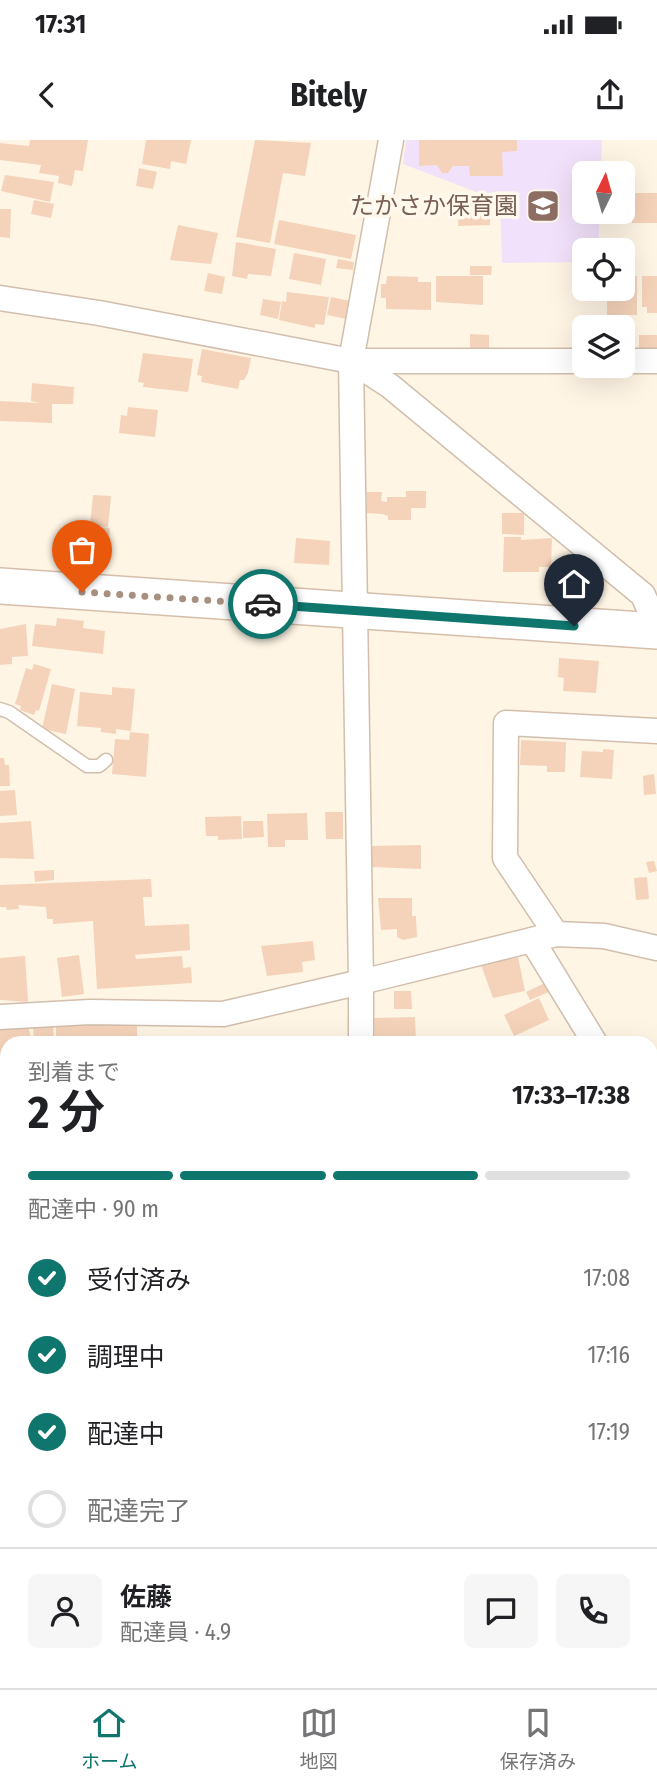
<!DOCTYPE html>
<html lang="ja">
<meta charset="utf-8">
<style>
body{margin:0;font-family:"Fira Sans Condensed","Noto Sans JP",sans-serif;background:#f6f6f6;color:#202124;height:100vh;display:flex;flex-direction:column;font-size:26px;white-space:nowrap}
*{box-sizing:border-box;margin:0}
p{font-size:23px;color:#757577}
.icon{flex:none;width:38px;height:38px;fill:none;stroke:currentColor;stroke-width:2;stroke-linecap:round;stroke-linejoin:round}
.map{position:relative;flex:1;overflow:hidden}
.side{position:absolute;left:0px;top:896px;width:658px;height:653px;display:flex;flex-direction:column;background:#fff;border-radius:21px 21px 0 0;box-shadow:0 7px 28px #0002}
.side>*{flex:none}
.needle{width:46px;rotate:5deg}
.tools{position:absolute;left:572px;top:21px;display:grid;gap:14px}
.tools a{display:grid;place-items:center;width:63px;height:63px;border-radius:10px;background:#fff;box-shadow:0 7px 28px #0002;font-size:35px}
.pin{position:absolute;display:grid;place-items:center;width:60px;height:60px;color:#fff;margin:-72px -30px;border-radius:50% 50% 50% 0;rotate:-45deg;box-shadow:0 0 7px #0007}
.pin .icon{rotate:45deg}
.courier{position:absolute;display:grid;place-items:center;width:70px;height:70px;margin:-35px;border:5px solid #0f766e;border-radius:50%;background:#fff;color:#222;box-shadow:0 2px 9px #0007}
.overview em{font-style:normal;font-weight:700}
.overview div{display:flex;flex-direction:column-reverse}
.overview{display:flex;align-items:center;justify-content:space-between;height:119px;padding:0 28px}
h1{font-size:46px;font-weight:700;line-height:52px}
.bar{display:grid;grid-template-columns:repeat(4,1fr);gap:10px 7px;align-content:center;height:84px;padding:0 28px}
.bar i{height:9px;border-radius:5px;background:#e0e0e0}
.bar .active{background:#0f766e}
.bar p{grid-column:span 4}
.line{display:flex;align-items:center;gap:18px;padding:0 28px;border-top:2px solid #e0e0e0}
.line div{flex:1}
.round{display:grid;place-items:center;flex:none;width:74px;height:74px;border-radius:10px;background:#f6f6f6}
ol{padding:0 28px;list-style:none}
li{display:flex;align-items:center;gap:21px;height:77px}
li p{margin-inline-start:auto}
li .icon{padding:7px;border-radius:50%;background:#0f766e;color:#fff;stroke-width:4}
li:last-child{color:#757577}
li i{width:38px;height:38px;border:4px solid #e0e0e0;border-radius:50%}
.status{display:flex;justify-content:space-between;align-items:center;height:49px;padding:0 35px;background:#fff;direction:ltr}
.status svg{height:19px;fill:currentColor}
header{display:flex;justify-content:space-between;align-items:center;height:91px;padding:0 28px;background:#fff;font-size:32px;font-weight:700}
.tabs{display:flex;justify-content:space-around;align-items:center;height:98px;border-top:2px solid #e0e0e0;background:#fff;font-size:19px;color:#757577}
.tabs a{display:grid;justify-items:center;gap:4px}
.tabs .active{color:#0f766e}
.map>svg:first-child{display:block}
</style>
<div class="status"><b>17:31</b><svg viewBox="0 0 49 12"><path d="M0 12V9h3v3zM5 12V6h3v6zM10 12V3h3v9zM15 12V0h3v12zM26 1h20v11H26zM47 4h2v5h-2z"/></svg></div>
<header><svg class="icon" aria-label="back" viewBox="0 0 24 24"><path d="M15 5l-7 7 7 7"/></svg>Bitely<svg class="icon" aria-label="share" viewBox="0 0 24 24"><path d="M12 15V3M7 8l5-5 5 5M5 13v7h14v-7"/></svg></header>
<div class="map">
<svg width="657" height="1548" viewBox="0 0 657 1548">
<rect width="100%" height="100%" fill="#fef5e5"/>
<polygon fill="#f2e1fa" points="406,0 602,0 601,33 584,33 584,72 600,72 598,110 584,110 584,122 502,123 500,61 403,24"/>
<g fill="#f5d3ba">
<polygon points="30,0 88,0 83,31 75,30 72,46 58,43 59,36 39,33 41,25 0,20 0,3 29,6"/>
<polygon points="146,0 191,0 186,24 171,21 170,29 142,24"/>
<polygon points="255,0 311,3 305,36 283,33 270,103 236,97"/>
<polygon points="419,0 517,0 517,11 502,12 503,36 470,36 469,26 453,26 448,33 442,33 437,25 419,26"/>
<polygon points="139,28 157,32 153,49 136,46"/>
<polygon points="5,35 54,42 50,62 1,51"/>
<polygon points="630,53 657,53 657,83 632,83 632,77 627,77"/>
<polygon points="460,56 490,67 490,85 458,86"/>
<polygon points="34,60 54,64 51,78 31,74"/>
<polygon points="0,69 11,69 10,98 0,97"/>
<polygon points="279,80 356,95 351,119 274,104"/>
<polygon points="178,85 218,93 211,124 170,120"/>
<polygon points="236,102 276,109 271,136 248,134 247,139 232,136"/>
<polygon points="294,113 326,119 321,145 289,139"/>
<polygon points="338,119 354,122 353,130 336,128"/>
<polygon points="470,126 492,126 491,135 470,135"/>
<polygon points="208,133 225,137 222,154 204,151"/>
<polygon points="387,136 418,137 418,142 431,142 431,170 386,169 386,158 381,158 381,144 386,144"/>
<polygon points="436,136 483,136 483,165 436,162"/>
<polygon points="623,136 637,136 637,175 607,175 607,156 611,156 611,149 623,149"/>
<polygon points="642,136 657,136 657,173 647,173 647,167 642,167"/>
<polygon points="287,152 329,157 324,185 315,184 315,188 279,180 282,161 286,162"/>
<polygon points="331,157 350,161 346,179 327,175"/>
<polygon points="263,159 281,162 278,179 260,175"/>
<polygon points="470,194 489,195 489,213 470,212"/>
<rect x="639" y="195" width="18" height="20"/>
<polygon points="202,209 251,218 248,233 244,240 240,240 238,249 201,242 202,236 197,235"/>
<polygon points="143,213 193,219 188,252 143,247 144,243 138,242"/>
<polygon points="32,243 74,247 73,264 52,264 52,283 0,281 0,261 40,263 31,261"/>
<polygon points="128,267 158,270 155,297 119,293 121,275 127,276"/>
<polygon points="406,351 426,351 426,368 411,368 411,380 388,380 388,376 382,374 366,373 367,352 382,352 381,361 387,362 387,357 406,357"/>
<polygon points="93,355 111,356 108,387 90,385"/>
<polygon points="502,373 524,373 524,395 502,394"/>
<polygon points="88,386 110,388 107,418 85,415"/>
<polygon points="504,397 521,397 521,400 552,398 551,427 539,427 539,432 503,432"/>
<polygon points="296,398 330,401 329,425 294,423"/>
<polygon points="57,478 84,481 83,488 105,491 103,514 32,506 35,484 56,486"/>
<polygon points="26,484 28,516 12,517 12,524 0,525 0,489"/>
<polygon points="559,518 599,521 596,553 563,551 564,538 558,537"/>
<polygon points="34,524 51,529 39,571 36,570 34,575 20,570 21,566 15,564 26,528 32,530"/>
<polygon points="52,544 75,549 66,594 42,589"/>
<polygon points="112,547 135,549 131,591 116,589 116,594 101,592 101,588 77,586 80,552 112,555"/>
<polygon points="130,592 149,594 146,637 112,634 115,599 129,600"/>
<polygon points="521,600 566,602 565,632 547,632 547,626 520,625"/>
<polygon points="603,609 614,610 612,639 580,637 582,611 603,612"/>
<polygon points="0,618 4,618 5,625 9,625 10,646 0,646"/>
<polygon points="654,634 656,654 644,655 643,636"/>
<polygon points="15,650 17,675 0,676 0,651"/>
<polygon points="325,672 343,672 343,699 326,699"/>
<polygon points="307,673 308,700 285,700 285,707 268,707 267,674"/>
<polygon points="241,676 242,699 218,700 218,696 206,696 205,677"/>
<polygon points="31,681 34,719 0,718 0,683"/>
<polygon points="243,681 263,681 264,697 243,698"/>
<polygon points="421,705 421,729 372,727 372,706"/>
<polygon points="654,721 657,731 649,733 646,722"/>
<polygon points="54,730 54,740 35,742 34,731"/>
<polygon points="647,737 649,759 636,760 634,738"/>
<polygon points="151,739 152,757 143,757 145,786 189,784 190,810 135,815 136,819 182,816 183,828 191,827 192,843 97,849 93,781 53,784 53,779 47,779 46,767 18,765 19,769 7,770 6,767 0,767 0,745"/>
<polygon points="378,758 412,758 412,776 416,776 417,797 403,800 397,797 397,789 381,790"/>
<polygon points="313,801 315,820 302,822 303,832 267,836 261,806"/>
<polygon points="79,815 84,854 62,857 57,818"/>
<polygon points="25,816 28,862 0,860 0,818"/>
<polygon points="518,817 525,851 493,858 481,825"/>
<polygon points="547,842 551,851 530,860 526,852"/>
<polygon points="394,851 411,851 412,869 394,869"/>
<polygon points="539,858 549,880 514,896 504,875"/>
<polygon points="415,877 416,903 375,903 374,878"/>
<polygon points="85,882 137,882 137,903 56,903 56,886 85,886"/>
<polygon points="53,883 54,903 34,903 33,884"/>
<polygon points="28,887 33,903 7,903 7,929 0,930 0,889"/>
<rect x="0" y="988" width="7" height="15"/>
<rect x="0" y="1009" width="7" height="15"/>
<polygon points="59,1542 74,1542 73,1548 59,1548"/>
</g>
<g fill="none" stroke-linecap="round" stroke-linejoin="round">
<defs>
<g id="service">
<polyline points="0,569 9,572 87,626 99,626 106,620"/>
<polyline points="651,1032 657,1019"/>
</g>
<g id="minor">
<polyline points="0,158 99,173 351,221 390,246 643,455 657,487"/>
<polyline points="352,221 584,221"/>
<polyline points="623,221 657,221"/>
<polyline points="556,794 505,718 506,583 657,591"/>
<polyline points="532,800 595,903"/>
<polyline points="0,877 90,872 223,874 361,842 351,221 391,0"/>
<polyline points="361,903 361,842 556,794 604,796 657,808"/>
<polyline points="651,994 657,1004"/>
<polyline points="0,1246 7,1337"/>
<polyline points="0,1428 7,1429"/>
<polyline points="651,1432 657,1434"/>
<polyline points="21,1542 21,1548"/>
<polyline points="338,1548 339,1542"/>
<polyline points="530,1548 535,1542"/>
</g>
<polyline id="secondary" points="0,446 657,491"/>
<g id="trunk">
<polyline points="651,1137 657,1124"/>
<polyline points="651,1212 657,1200"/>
<polyline points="448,1548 451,1542"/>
<polyline points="486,1548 489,1542"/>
</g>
</defs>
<use href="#service" stroke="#d2beac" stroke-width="15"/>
<use href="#minor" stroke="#d2beac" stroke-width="27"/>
<use href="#secondary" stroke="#d5beaa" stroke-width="38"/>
<use href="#trunk" stroke="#dcd4cf" stroke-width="41"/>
<use href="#service" stroke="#fff" stroke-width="12"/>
<use href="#minor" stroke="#fff" stroke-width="24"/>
<use href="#secondary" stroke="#fff" stroke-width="35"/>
<use href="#trunk" stroke="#fec899" stroke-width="38"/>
</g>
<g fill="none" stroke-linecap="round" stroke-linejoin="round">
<polyline stroke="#a7907f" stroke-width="7" stroke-dasharray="0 12.6" points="82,452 263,464"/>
<polyline stroke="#0f766e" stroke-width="9" points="263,464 574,486"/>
</g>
<defs>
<symbol id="school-square" viewBox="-11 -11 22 22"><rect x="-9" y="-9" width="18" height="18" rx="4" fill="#8d6e63" stroke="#fff8ec"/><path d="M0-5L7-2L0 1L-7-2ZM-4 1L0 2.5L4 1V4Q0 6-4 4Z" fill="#fff"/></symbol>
</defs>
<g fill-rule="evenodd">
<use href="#school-square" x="524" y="47" width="38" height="38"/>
</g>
<g text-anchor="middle" stroke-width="7" stroke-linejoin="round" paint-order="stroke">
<g font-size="24" fill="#785e54" stroke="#fff8ec" text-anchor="end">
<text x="518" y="74">たかさか保育園</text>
</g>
</g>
</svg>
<div class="tools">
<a><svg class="needle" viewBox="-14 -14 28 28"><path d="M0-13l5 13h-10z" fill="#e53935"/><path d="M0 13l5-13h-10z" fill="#757577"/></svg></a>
<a><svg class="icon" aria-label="locate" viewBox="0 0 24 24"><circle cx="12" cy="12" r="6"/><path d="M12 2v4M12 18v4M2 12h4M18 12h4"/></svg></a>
<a><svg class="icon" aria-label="layers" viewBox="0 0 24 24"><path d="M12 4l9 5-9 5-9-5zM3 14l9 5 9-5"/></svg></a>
</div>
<div class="pin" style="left:82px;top:452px;background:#ea580c"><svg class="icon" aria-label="bag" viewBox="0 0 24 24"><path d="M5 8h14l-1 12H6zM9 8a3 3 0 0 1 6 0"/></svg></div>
<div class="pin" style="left:574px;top:486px;background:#1f2937"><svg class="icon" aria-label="home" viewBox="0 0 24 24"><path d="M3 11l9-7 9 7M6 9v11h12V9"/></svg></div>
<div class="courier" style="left:263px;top:464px"><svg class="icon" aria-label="car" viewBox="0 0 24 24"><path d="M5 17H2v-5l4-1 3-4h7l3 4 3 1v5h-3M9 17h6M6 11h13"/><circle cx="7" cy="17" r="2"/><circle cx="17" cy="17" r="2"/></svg></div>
<section class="side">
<div class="overview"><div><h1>2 分</h1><p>到着まで</p></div><em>17:33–17:38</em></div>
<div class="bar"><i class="active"></i><i class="active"></i><i class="active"></i><i></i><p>配達中 · 90 m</p></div>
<ol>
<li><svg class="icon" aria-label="check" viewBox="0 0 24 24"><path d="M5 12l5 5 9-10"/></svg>受付済み<p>17:08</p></li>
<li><svg class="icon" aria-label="check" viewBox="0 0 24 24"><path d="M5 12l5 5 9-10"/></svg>調理中<p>17:16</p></li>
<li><svg class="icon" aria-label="check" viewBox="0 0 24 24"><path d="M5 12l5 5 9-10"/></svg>配達中<p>17:19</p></li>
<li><i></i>配達完了</li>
</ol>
<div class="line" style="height:126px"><a class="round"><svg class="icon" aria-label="person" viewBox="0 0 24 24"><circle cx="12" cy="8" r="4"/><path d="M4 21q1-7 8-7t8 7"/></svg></a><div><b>佐藤</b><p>配達員 · 4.9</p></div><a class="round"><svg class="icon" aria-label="chat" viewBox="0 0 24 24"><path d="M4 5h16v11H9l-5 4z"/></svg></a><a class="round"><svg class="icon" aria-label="phone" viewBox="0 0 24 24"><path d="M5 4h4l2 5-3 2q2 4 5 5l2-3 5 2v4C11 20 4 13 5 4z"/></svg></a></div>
</section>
</div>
<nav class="tabs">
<a class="active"><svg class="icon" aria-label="home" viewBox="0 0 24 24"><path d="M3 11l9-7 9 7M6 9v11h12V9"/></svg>ホーム</a>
<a><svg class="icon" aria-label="map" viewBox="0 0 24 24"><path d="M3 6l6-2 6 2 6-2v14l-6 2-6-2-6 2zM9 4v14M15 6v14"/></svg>地図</a>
<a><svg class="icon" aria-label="saved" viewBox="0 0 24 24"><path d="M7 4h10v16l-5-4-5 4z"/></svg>保存済み</a>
</nav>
